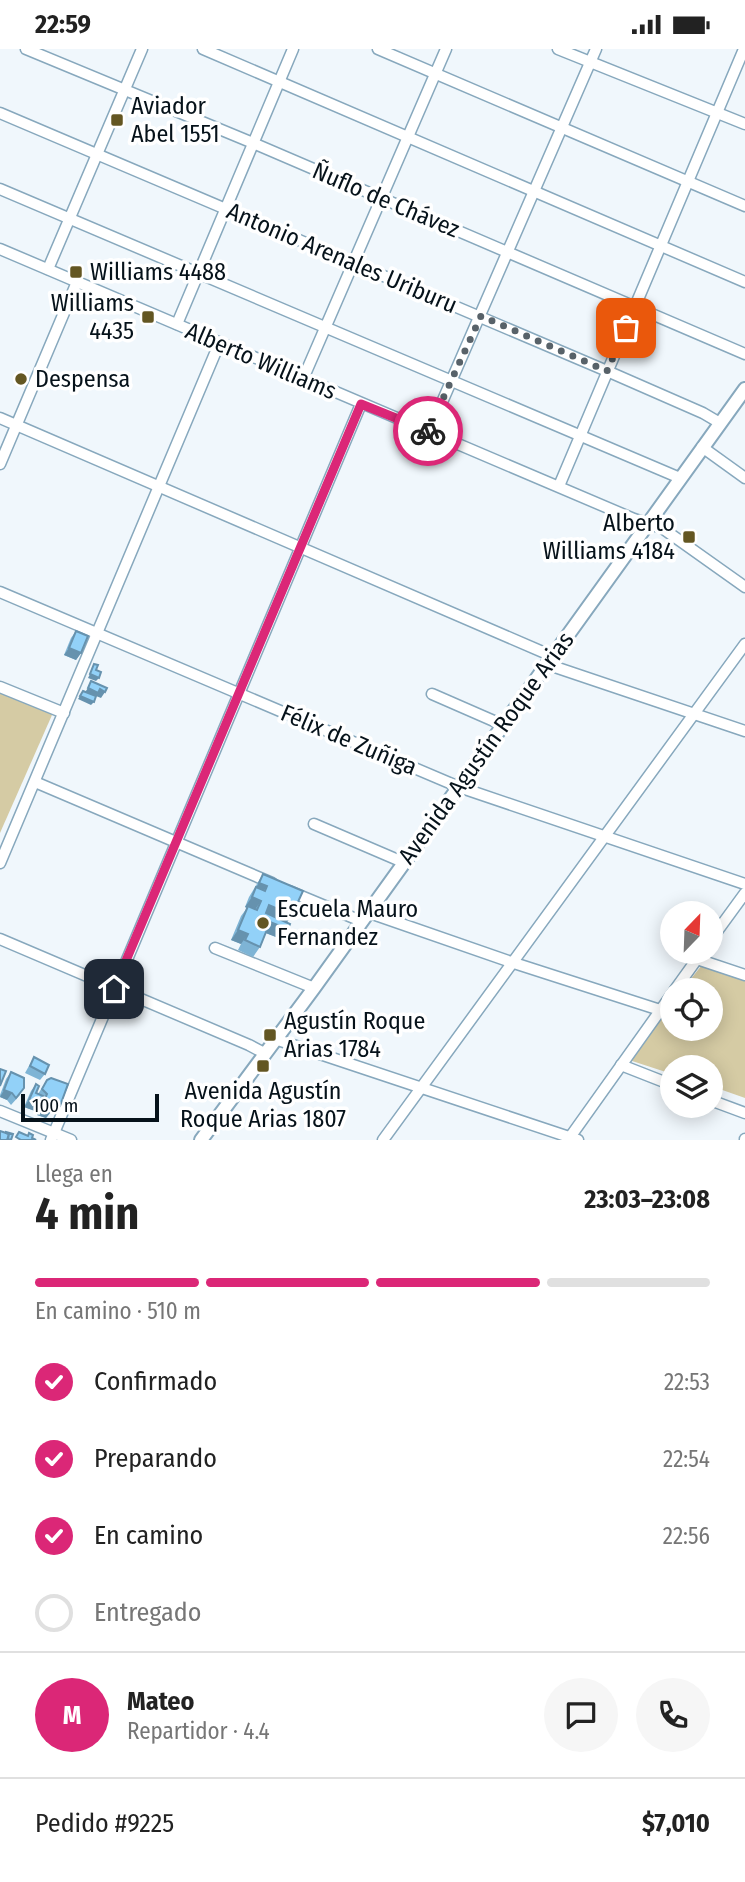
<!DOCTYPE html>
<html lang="es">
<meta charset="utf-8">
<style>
body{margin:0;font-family:"Fira Sans Condensed",sans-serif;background:#f6f6f6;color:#222;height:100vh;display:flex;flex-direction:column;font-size:26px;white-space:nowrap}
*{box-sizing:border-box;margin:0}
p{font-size:23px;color:#767676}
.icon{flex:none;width:38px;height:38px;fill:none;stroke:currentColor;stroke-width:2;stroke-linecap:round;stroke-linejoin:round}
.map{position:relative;height:1091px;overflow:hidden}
.sheet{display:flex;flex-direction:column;background:#fff;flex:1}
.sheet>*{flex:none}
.needle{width:46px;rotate:23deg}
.buttons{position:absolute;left:660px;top:852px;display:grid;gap:14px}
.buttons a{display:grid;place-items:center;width:63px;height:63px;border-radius:50%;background:#fff;box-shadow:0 4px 18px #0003;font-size:35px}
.scale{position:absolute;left:21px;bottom:18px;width:138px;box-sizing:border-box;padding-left:7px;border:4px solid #06121a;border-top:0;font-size:19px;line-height:24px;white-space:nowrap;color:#06121a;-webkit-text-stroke:5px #fff;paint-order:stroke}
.pin{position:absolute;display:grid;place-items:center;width:60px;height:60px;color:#fff;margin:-30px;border-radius:14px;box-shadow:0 4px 10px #0006}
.courier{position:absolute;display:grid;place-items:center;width:70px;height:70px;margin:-35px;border:5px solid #db2777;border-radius:50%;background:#fff;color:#222;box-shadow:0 2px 9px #0007}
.head em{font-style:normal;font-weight:700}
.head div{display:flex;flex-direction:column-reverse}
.head{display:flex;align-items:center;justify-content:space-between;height:119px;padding:0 35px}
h1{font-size:46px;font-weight:700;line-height:52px}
.bar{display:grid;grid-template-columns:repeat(4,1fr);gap:10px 7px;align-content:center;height:84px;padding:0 35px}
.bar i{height:9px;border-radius:5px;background:#e0e0e0}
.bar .on{background:#db2777}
.bar p{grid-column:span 4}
.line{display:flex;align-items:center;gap:18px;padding:0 35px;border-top:2px solid #e0e0e0}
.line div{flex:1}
.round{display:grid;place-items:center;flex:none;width:74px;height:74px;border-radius:37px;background:#f6f6f6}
ol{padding:0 35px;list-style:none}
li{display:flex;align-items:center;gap:21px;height:77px}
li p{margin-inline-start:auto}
li .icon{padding:7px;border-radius:50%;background:#db2777;color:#fff;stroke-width:4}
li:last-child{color:#767676}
li i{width:38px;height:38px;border:4px solid #e0e0e0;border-radius:50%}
.status{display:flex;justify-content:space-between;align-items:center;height:49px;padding:0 35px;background:#fff;direction:ltr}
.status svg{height:19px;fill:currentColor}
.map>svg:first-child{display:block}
</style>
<div class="status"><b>22:59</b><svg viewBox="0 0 49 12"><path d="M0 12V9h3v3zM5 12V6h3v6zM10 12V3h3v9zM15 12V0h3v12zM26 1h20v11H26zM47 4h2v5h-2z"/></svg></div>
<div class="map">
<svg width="745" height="1091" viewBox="0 0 745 1091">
<rect width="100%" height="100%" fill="#f0f7fc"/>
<g fill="#d5cba4">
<polygon points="0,642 49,662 52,666 0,784"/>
<polygon points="702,916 745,931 745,1049 711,1037 710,1018 672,1018 672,1025 629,1011 672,955 672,980 710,980 710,942 682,941"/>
</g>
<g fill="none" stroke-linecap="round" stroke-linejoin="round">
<defs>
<g id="minor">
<polyline points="26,0 253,94 745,305"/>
<polyline points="203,0 745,233"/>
<polyline points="378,0 745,157"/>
<polyline points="558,0 745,75"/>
<polyline points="0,64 607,322 703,364 720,374"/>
<polyline points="0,140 680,429"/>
<polyline points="0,200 634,470 662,479 745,538"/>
<polyline points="48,220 142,0"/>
<polyline points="177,275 293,0"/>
<polyline points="303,330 446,0"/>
<polyline points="0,369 552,607"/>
<polyline points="429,383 596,0"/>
<polyline points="702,398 745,429"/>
<polyline points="0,415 77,233"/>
<polyline points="559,437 744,0"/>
<polyline points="0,543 459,738 745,835"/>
<polyline points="546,615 745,682"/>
<polyline points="0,638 64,664"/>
<polyline points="432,645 503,676"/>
<polyline points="35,733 272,834"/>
<polyline points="314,775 405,814"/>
<polyline points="0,814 219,295"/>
<polyline points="289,842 361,872"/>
<polyline points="367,863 514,914 660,961"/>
<polyline points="0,890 249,996 264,1004"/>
<polyline points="710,892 745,844"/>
<polyline points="215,899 314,939"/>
<polyline points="697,910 745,926"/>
<polyline points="674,942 702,903"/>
<polyline points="275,990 578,1091"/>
<polyline points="621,1016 672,1036"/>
<polyline points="710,1051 745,1064"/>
<polyline points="0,1062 71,1091"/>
<polyline points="51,1091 361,355"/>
<polyline points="383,1091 745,595"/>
<polyline points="568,1091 672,945"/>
<polyline points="745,1091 745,1090"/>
</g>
<polyline id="major" points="201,1091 314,939 745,340"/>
</defs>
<use href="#minor" stroke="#87a8bd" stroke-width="13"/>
<use href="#major" stroke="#87a8bd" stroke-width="16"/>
<use href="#minor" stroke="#fff" stroke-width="10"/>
<use href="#major" stroke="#fff" stroke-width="12"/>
</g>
<g fill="#7eb4d5">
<polygon points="76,582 81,604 76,611 64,606 71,589"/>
<polygon points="263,825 292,866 287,873 288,880 281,890 266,884 260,898 253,908 238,901 241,895 231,891 241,867 247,859 245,858 249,848"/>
<polygon points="34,1008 45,1025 40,1031 25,1024"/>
<polygon points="11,1023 20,1046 11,1056 7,1051 0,1048 0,1046 6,1030"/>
<polygon points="47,1031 56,1064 51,1062 46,1069 37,1066 41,1051 35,1062 24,1058 31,1042 36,1035 36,1044 38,1045"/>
</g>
<g fill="#6692ae">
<polygon points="69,599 81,604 76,611 64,606"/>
<polygon points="90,625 99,629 96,632 88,629"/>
<polygon points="88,639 100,640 105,643 101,649 96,647 83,646"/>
<polygon points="80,647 94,653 91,656 78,650"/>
<polygon points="259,834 267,837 260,847 255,840"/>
<polygon points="252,848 261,852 254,862 245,858"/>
<polygon points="269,856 292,866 285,876 262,866"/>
<polygon points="270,873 288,880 281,890 263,883"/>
<polygon points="238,881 248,885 241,895 231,891"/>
<polygon points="4,1041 12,1044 7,1051 0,1048"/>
<polygon points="29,1051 40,1055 35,1062 24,1058"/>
<polygon points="54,1055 60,1057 56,1064 49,1062"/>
<polygon points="41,1059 51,1063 46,1069 37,1066"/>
</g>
<g fill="#92d1f8" stroke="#6692ae" stroke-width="2">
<polygon points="76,582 88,587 81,604 69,599"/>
<polygon points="94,615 98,616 96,621 101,623 99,629 90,625"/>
<polygon points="91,632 107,639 105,643 100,640 98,644 88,639"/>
<polygon points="83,642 96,647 94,653 80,647"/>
<polygon points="263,825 303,842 292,866 269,856 266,864 290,875 288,880 270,873 260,898 245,891 248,885 238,881 248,857 257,861 261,852 252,848 256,838 265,842 267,837 259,834"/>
<polygon points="34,1008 49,1016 45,1025 30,1017"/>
<polygon points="0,1020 6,1022 0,1037"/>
<polygon points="11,1023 24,1029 24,1039 16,1049 12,1044 4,1041"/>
<polygon points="51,1029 68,1035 60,1057 54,1055 51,1063 41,1059 47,1045 42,1040 47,1031"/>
<polygon points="36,1035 39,1037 36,1044 43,1047 40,1055 29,1051"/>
<polygon points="0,1082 9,1085 7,1091 0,1091"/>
<polygon points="6,1083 13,1085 11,1091 8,1090 9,1085 6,1084"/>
<polygon points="19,1083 28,1087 29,1084 33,1086 32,1089 36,1091 21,1091 16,1088"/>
</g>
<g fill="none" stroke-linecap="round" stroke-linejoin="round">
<polyline stroke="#586269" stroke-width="7" stroke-dasharray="0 12.6" points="428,382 481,267 607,322 626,279"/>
<polyline stroke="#db2777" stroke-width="9" points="114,940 361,355 428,382"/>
</g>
<g fill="#635622" stroke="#fff" stroke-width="2.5">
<rect x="110" y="64" width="14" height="14" rx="3.5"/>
<rect x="69" y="216" width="14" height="14" rx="3.5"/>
<rect x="141" y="261" width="14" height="14" rx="3.5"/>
<circle cx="21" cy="330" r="7"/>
<rect x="682" y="481" width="14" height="14" rx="3.5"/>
<circle cx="263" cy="874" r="7"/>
<rect x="263" y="979" width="14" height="14" rx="3.5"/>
<rect x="256" y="1010" width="14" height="14" rx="3.5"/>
</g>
<g text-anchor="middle" stroke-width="7" stroke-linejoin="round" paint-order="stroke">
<g font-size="24" fill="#06121a" stroke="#fff" text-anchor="start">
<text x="131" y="65">Aviador<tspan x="131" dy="28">Abel 1551</tspan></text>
<text x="90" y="231">Williams 4488</text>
<text x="134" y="262" text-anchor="end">Williams<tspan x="134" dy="28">4435</tspan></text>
<text x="35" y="338">Despensa</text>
<text x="675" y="482" text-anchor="end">Alberto<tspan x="675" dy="28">Williams 4184</tspan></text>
<text x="277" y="868">Escuela Mauro<tspan x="277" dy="28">Fernandez</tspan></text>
<text x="284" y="980">Agustín Roque<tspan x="284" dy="28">Arias 1784</tspan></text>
<text x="263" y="1050" text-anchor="middle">Avenida Agustín<tspan x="263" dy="28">Roque Arias 1807</tspan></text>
</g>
<g font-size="24" fill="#06121a" stroke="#fff">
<text transform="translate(386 151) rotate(23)" y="8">Ñuflo de Chávez</text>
<text transform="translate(342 209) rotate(23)" y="8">Antonio Arenales Uriburu</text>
<text transform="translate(261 312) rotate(23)" y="8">Alberto Williams</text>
<text transform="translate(349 691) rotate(23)" y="8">Félix de Zuñiga</text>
<text transform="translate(486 699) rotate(-54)" y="8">Avenida Agustín Roque Arias</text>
</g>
</g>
</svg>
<div class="buttons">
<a><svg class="needle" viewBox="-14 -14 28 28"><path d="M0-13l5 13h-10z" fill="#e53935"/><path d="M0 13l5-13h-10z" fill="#767676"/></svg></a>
<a><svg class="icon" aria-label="locate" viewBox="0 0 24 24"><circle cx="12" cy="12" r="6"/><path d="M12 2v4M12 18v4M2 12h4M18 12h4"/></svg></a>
<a><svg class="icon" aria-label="layers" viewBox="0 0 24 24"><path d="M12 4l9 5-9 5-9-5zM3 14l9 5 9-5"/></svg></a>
</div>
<div class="scale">100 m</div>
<div class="pin" style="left:626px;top:279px;background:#ea580c"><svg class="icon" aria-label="bag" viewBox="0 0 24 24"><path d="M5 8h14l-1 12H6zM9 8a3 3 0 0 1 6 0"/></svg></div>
<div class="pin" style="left:114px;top:940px;background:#1f2937"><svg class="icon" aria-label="home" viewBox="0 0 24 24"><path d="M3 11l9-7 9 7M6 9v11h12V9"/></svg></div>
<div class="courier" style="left:428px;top:382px"><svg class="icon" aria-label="bike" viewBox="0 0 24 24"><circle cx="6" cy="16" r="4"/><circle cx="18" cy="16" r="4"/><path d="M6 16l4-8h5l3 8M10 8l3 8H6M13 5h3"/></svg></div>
</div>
<section class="sheet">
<div class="head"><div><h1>4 min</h1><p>Llega en</p></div><em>23:03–23:08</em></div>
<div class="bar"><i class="on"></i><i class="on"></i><i class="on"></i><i></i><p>En camino · 510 m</p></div>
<ol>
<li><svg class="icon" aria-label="check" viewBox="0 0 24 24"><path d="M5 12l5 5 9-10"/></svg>Confirmado<p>22:53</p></li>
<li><svg class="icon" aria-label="check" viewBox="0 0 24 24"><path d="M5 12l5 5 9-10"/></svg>Preparando<p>22:54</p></li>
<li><svg class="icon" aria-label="check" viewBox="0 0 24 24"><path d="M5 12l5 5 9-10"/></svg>En camino<p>22:56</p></li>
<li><i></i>Entregado</li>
</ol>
<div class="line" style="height:126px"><b class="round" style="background:#db2777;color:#fff">M</b><div><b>Mateo</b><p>Repartidor · 4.4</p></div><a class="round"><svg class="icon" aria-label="chat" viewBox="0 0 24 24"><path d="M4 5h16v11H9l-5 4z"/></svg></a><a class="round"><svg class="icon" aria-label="phone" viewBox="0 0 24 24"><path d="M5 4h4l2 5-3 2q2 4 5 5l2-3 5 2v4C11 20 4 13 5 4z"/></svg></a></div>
<div class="line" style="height:91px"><div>Pedido #9225</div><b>$7,010</b></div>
</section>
